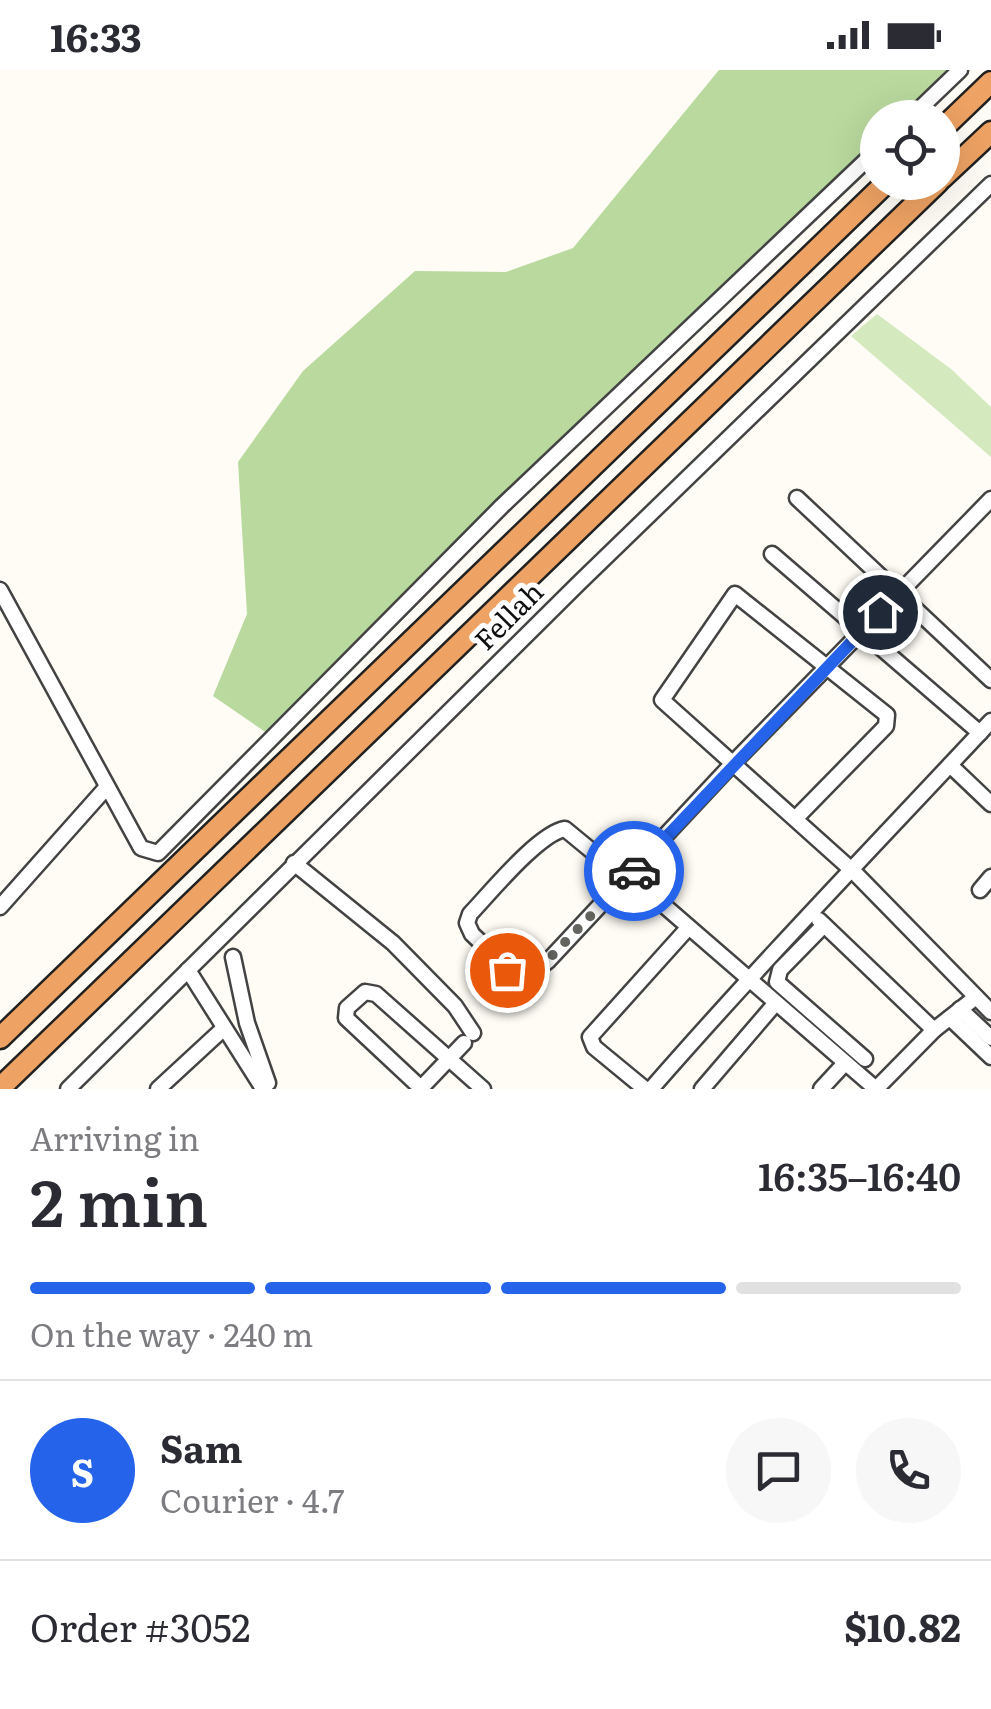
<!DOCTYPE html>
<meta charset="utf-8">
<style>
body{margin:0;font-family:Literata,serif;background:#f7f7f7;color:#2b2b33;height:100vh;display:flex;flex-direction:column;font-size:38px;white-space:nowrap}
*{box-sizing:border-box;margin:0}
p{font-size:32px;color:#7c7c81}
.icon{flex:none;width:55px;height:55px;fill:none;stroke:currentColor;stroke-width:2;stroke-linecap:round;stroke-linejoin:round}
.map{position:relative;height:1019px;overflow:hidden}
.sheet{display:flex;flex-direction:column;background:#fff;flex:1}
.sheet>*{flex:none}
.tools{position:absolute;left:860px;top:30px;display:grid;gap:20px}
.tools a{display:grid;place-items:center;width:100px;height:100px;border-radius:50%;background:#fff;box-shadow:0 10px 40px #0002;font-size:50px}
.pin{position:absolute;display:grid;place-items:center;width:85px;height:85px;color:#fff;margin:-42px;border:5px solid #fff;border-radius:50%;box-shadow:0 2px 10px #0007}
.courier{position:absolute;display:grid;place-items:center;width:100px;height:100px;margin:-50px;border:8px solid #2563eb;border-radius:50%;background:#fff;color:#222;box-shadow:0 2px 12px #0007}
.head em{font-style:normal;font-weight:600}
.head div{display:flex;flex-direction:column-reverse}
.head{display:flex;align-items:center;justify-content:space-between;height:170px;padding:0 30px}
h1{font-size:65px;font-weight:600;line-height:75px}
.bar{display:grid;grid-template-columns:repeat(4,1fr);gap:15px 10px;align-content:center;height:120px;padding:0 30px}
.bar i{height:12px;border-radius:8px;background:#e1e1e2}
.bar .current{background:#2563eb}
.bar p{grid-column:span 4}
.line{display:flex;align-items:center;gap:25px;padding:0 30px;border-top:2px solid #e1e1e2}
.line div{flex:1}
.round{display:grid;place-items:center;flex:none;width:105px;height:105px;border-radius:52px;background:#f7f7f7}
.status{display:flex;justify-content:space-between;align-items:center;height:70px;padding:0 50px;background:#fff;direction:ltr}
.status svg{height:28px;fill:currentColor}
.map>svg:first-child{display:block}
</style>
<div class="status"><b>16:33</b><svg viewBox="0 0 49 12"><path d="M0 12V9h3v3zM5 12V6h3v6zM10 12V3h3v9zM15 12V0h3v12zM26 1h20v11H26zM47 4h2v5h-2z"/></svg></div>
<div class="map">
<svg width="991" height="1019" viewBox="0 0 991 1019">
<rect width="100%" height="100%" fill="#fefcf4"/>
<polygon fill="#d4e9be" points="877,244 951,299 991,337 991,387 851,266"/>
<polygon fill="#b9d99e" points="719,0 949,0 901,47 878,48 877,71 277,670 213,626 247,544 238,392 303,301 415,201 506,202 573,178"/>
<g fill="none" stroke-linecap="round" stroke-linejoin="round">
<defs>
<g id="minor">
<polyline points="910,48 960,0"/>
<polyline points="797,428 991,610"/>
<polyline points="772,484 980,663"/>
<polyline points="0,520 141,778 158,783 502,436 878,79"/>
<polyline points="950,695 991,734"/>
<polyline points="796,748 886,656 887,645 735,524 662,630 854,802 991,942"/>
<polyline points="294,793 393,873 455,936 473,963"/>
<polyline points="980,820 991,807"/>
<polyline points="0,837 105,719"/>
<polyline points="819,850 934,960"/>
<polyline points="824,855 780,900 777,912 865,989"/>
<polyline points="233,887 247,953 268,1013"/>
<polyline points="188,900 262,1017"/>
<path d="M976,927l-42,33 -58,59 -246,-213 -20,-10 -45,-37c-26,4 -75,64 -95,85l-3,9 5,11 43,41 16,-1 17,-13 187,-200 256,-262"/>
<polyline points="960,939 991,968"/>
<polyline points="950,948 991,987"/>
<polyline points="421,1018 464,973"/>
<polyline points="68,1019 579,513 991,114"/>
<polyline points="158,1019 223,959"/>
<polyline points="422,1019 346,948 347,938 365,922 376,924 483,1019"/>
<polyline points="645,1019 594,977 590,967 688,858"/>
<path d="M651,1019c110,-126 226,-246 340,-368"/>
<polyline points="702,1019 774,935"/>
<polyline points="821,1019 845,993"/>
</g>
<g id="highway">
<polyline points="942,59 991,12"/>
<polyline points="942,108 991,62"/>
<polyline points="0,968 887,112"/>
<polyline points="0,1018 938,112"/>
</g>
</defs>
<use href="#minor" stroke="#434343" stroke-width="19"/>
<use href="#highway" stroke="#212121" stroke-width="25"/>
<use href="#minor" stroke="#fff" stroke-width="14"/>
<use href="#highway" stroke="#eea263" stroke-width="20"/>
</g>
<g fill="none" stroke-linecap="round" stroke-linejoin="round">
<polyline stroke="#636360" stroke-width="10" stroke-dasharray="0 18" points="507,900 522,906 540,898 634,801"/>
<polyline stroke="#2563eb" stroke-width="12" points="634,801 880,542"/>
</g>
<g text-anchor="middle" stroke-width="10" stroke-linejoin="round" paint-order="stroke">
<g font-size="28" fill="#101010" stroke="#fff">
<text transform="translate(509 546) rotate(-45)" y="10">Fellah</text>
</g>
</g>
</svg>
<div class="tools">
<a><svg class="icon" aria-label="locate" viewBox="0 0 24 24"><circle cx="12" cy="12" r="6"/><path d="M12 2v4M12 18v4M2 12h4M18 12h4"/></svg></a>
</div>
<div class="pin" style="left:507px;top:900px;background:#ea580c"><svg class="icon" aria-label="bag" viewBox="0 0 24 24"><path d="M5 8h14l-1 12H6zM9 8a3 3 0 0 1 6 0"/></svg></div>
<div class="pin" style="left:880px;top:542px;background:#1f2937"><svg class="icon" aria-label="home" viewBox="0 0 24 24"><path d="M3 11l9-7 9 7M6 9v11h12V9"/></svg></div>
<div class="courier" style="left:634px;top:801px"><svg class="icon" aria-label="car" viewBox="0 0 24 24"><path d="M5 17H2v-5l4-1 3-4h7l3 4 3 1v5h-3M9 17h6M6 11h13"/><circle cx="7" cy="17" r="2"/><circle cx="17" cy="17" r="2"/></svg></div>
</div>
<section class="sheet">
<div class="head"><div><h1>2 min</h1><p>Arriving in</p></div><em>16:35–16:40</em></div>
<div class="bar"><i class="current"></i><i class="current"></i><i class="current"></i><i></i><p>On the way · 240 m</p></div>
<div class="line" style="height:180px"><b class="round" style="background:#2563eb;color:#fff">S</b><div><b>Sam</b><p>Courier · 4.7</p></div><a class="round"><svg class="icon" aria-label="chat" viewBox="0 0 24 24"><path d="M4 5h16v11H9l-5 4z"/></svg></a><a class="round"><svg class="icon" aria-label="phone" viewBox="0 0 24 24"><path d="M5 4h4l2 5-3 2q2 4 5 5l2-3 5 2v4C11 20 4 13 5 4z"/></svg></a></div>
<div class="line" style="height:130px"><div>Order #3052</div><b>$10.82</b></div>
</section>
